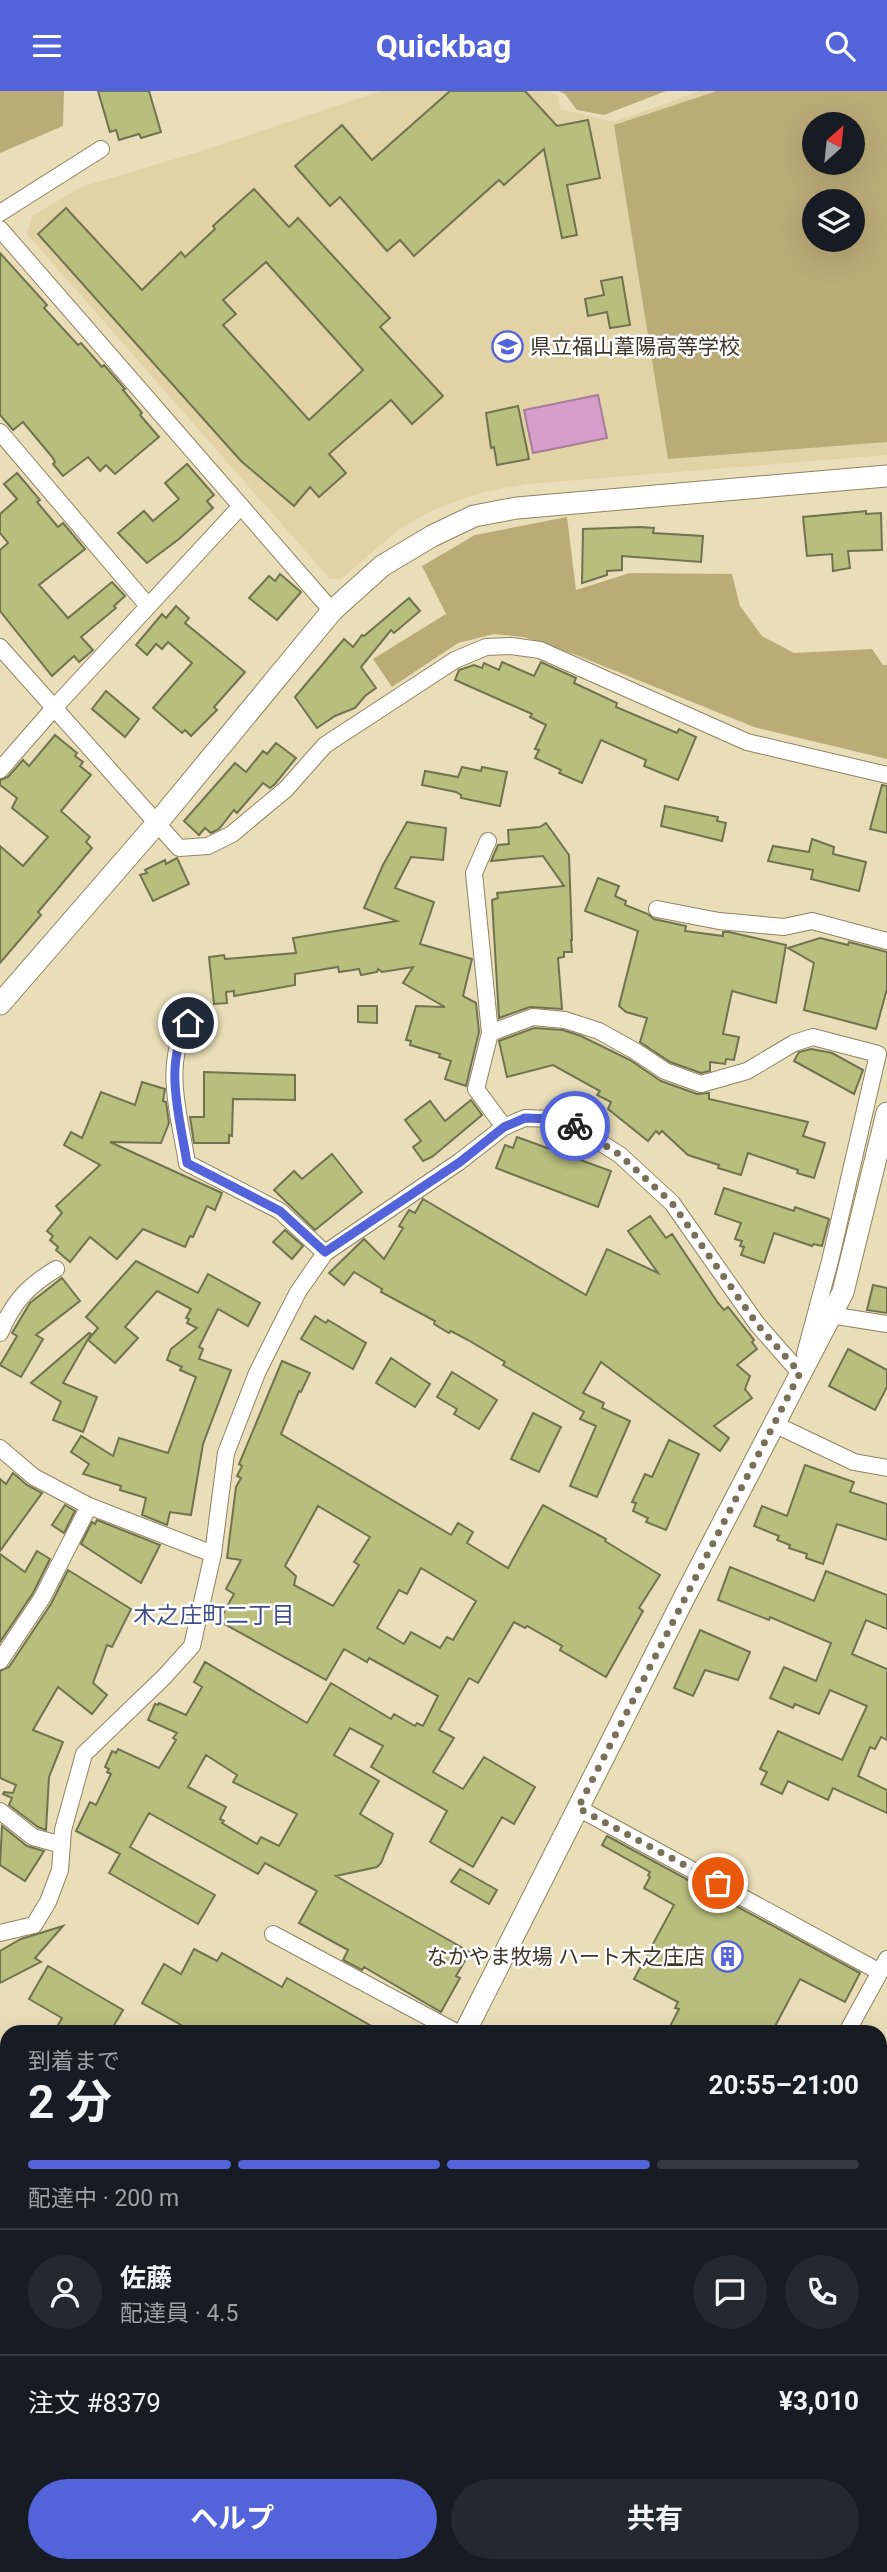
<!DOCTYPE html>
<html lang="ja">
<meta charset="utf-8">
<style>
body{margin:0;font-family:Roboto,"Noto Sans JP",sans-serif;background:#242831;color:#f1f3f6;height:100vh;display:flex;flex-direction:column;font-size:26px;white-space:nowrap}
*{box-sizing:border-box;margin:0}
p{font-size:23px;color:#9ea1a6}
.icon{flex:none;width:38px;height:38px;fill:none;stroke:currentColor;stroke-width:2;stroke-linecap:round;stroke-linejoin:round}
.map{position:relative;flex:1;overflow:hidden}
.drawer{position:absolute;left:0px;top:1934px;width:887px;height:548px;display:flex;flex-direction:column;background:#171b24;border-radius:21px 21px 0 0;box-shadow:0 7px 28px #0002}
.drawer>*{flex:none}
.needle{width:46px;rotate:27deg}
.controls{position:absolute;left:802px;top:21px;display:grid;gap:14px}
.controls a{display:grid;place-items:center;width:63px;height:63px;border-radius:50%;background:#171b24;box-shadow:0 7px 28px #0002;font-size:35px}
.pin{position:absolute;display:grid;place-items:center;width:60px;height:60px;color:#fff;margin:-30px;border:4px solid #fff;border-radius:50%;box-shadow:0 2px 7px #0007}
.courier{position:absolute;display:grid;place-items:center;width:70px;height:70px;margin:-35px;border:5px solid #5364da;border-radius:50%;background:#fff;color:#222;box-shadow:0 2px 9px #0007}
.head em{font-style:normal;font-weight:700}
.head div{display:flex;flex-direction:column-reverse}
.head{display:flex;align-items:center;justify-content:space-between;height:119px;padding:0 28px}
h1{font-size:46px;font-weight:700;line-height:52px}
.bar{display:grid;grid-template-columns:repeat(4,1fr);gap:10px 7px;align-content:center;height:84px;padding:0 28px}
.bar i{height:9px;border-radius:5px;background:#363941}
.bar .active{background:#5364da}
.bar p{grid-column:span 4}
.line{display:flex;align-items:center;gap:18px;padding:0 28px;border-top:2px solid #363941}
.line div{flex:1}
.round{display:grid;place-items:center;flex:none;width:74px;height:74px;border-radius:37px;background:#242831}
.button{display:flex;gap:14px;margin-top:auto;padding:14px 28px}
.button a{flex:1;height:80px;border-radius:42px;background:#5364da;color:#fff;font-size:28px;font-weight:700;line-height:80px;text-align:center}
.button a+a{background:#242831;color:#f1f3f6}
header{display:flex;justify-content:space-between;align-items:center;height:91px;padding:0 28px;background:#5364da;color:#fff;font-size:32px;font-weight:700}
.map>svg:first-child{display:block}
</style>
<header><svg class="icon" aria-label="menu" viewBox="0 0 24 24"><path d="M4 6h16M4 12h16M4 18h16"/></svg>Quickbag<svg class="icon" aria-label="search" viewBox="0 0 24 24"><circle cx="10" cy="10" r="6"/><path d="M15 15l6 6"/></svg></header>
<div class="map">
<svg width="887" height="2481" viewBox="0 0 887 2481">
<rect width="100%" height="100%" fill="#e9deb8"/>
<path fill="#e1d3a6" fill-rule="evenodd" d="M381,0h168l9,5 2,13 54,13 86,-31h187v364l-360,29 -44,8 -50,18 -35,20 -57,49h-11l-303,-345 5,-18 49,-29 117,-35zM814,33h38v39h-38zM814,110h38v39h-38z"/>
<g fill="#bbab77" fill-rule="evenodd">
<polygon points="0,0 64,0 63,35 0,62"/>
<polygon points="559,0 666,0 604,24 577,19 565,3"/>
<path d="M717,0h170v351l-219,17 -54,-334zM852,33v39h-38v-39zM852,110v39h-38v-39z"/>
<polygon points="567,426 576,499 630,482 732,483 740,515 762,545 794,562 872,558 883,574 887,574 887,668 754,636 576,564 524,546 494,543 458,552 392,596 373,568 446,523 422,475 475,444"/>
</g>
<polygon fill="#d49dca" stroke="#a67e99" stroke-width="2" points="598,304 607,347 533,362 524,319"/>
<g fill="#b8be7b" stroke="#707350" stroke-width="2" fill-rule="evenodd">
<polygon points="98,0 149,0 161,41 141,47 139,43 119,49 116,39 110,41"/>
<polygon points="450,0 525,0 557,35 588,29 600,87 567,94 577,144 562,147 544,58 504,94 499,89 414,165 400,149 387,160 340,106 330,115 295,75 342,34 372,69"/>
<path d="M254,98l35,38 9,-9 92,100 -10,9 63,69 -31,28 -21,-24 -62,54 17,19 -27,24 -9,-10 -16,19 -53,-45 -203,-227 28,-26 76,82 39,-38 4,5 30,-28 -2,-3zM266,171l97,108 -54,50 -86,-95 13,-11 -13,-14z"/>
<polygon points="0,162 47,214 44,217 78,254 81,252 102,276 104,274 125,298 123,299 142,322 140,324 159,346 115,383 106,374 100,380 88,366 63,385 53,373 55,371 53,367 23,331 13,339 0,324"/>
<polygon points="622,186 630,234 610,237 607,221 588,225 585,208 604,204 601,190"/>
<polygon points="518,315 529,368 497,374 494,356 491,357 486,322"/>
<polygon points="187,373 214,404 207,410 213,417 179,448 147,472 118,442 144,420 153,430 179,408 165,392"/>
<polygon points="17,382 40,409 37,411 58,436 63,432 85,458 39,494 68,527 112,491 125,505 114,515 116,517 81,546 93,559 79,571 74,565 52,585 0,520 0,459 8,452 0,442 0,423 17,408 4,393"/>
<polygon points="866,420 866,423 881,422 882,459 848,460 850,477 833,480 832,463 807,465 803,426"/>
<polygon points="640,436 654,437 653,442 703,445 701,471 622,465 622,479 607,480 607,484 582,492 583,438"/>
<polygon points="280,483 301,501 277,529 249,507 269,485 275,490"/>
<polygon points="409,507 420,520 394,542 391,539 361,576 376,597 365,605 355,617 335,625 317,637 295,606 344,548 353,556 362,544 364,545"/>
<polygon points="176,515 189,527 185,532 245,581 214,616 217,619 191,645 185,639 182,642 153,617 192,572 168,551 162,558 156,553 147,564 136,554 162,523 166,527"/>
<polygon points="502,571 534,585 541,571 576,587 574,592 617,612 616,616 677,642 679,638 696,646 678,689 644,675 646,669 601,649 582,692 559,682 561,679 535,667 539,659 535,658 546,634 530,626 532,623 455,589 459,579 474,574 482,577 484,572 499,579"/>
<polygon points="106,600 139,628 125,646 92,618"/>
<polygon points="55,644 77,662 75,665 83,671 80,675 91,684 61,720 90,746 86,751 92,757 38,821 41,824 0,872 0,755 23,775 48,746 12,717 17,707 0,694 0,689 8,686 23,669 29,675"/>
<polygon points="276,652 296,667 275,693 270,697 263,692 237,722 234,719 219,738 211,742 205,737 199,744 184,730 235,672 246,681 263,660 267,663"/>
<polygon points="462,676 481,680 482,676 507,681 500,715 461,707 461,704 456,701 422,694 425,680 458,686"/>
<polygon points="882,694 887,695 887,742 870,738"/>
<polygon points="665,715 718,726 717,730 726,732 722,750 661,735"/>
<polygon points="407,731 446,737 443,769 411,766 395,797 434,811 420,853 472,868 463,905 476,912 479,941 466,995 445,988 451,970 439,966 440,963 410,954 411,950 406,949 416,915 445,916 403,892 413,876 382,881 378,878 377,881 361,884 359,878 339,881 338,876 295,883 295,894 234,905 234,900 226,901 227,912 214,913 209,866 224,864 225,868 296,862 293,847 397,830 364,817 383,774"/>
<polygon points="546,732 569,764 572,849 571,849 572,861 564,861 564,866 558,867 562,918 530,916 499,927 492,809 498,807 497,802 564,795 543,765 491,770 498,754 509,753 508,739 540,736"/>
<polygon points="812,748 834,756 833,763 866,771 859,800 811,788 813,779 768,770 773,755 809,761"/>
<polygon points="177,767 189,793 153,810 140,784 147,782 145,779 165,769 166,773"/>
<polygon points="598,787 619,795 615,805 626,810 625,814 648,823 654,828 686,835 685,840 723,845 723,841 729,841 786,854 776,912 732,900 723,943 739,946 734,969 726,968 725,973 710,971 710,980 701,982 670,971 640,951 647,927 626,921 619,915 638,840 585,820"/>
<polygon points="820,847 848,854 849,851 887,861 887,898 876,938 804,919 814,872 788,857"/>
<polygon points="358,915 377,915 377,932 358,931"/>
<polygon points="534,937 563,939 581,945 630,969 661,990 697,1003 709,1002 709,1008 808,1031 803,1045 825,1052 814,1087 797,1082 798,1079 748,1062 741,1084 718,1077 719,1074 688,1064 662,1040 659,1043 656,1040 648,1050 608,1018 611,1011 597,1004 600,1000 553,974 507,986 499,950"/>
<polygon points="811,958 832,962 863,979 854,1003 794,970 799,961"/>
<polygon points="204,981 295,984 295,1009 233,1008 232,1045 229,1044 229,1052 194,1052 190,1026 204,1026"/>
<polygon points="142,991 165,998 163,1010 166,1011 169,1032 161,1052 110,1051 222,1102 215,1119 207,1115 193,1146 190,1145 185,1156 143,1138 117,1168 90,1146 70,1171 56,1159 58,1156 50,1149 53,1145 47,1140 62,1122 56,1115 100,1074 64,1054 71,1041 82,1047 101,1001 135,1014"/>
<polygon points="471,1009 482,1024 432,1066 423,1070 413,1056 421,1050 405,1029 430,1010 445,1030"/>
<polygon points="517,1046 611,1080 598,1116 496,1077 505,1054 513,1057"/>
<polygon points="332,1063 362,1101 315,1139 274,1099 294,1080 302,1088"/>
<polygon points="724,1097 794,1120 795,1116 829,1128 822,1155 814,1153 812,1155 774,1142 764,1172 741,1164 744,1156 740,1155 742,1150 735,1148 741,1132 715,1123"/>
<polygon points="423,1108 586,1204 607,1158 658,1182 628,1140 650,1125 666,1147 672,1143 718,1212 724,1219 728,1216 754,1249 752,1251 757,1258 737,1274 750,1285 745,1298 752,1307 714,1335 729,1347 720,1360 601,1271 583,1302 604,1312 602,1317 630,1330 597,1406 570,1395 596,1335 580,1328 584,1321 503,1274 505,1271 468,1249 451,1240 449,1242 434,1233 435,1230 381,1201 382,1198 354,1181 344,1194 329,1182 364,1148 384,1168 403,1137 399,1135 409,1119 415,1122"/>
<polygon points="285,1139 303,1155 292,1168 273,1151"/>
<polygon points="136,1170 198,1202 208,1183 260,1212 248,1235 218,1218 199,1256 203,1258 199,1268 231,1279 203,1353 191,1424 170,1421 167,1434 142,1424 146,1407 120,1399 121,1395 83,1383 89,1373 71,1361 81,1345 113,1365 119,1347 168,1362 196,1286 180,1279 182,1276 167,1269 171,1258 197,1237 187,1232 189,1228 186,1227 191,1218 157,1200 125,1236 138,1247 115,1272 88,1249 98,1237 86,1226"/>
<polygon points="62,1187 80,1210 36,1244 43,1248 21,1286 0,1274 17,1245 12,1242 30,1212"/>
<polygon points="873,1194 887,1197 887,1222 867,1219"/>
<polygon points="315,1225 326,1232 328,1229 366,1252 353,1278 301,1248"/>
<polygon points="89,1242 91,1243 63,1292 97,1306 83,1341 53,1329 61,1311 31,1292"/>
<polygon points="848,1258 887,1279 887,1296 875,1319 829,1295"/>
<polygon points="391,1267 430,1293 415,1316 376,1292"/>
<path d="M282,1270l28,12 -9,19 -2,-1 -18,43 170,101 7,-12 15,9 -6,11 41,25 35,-63 63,34 -1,2 55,34 -21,33 4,3 -37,66 -46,-27 2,-4 -35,-20 -2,2 -11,-6 -36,61 -9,-5 -30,52 15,8 -21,34 30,17 21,-32 51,30 -21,37 -12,-7 -29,50 -43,-25 17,-31 -76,-44 12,-21 -33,-18 -16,27 45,26 -19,33 33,20 -12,29 -4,4 -41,9 134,76 -14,24 4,2 -19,34 -77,-45 -2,3 -19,-10 5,-10 -49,-27 18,-32 -52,-28 -7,11 -109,-61 -19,34 85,48 -17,29 -89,-51 11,-19 -44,-23 14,-29 6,3 15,-31 -4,-2 2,-3 -4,-2 7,-16 4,2 2,-4 41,19 17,-28 -3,-2 4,-5 -29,-13 7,-16 3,1 1,-2 27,12 16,-28 -8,-5 11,-20 102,61 24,-40 60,36 3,-5 21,12 2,-3 6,3 15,-30 -69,-38 -2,4 -23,-13 -18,31 -107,-59 15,-27 -8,-5 15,-29 -14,-2 9,-71 5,-9 -4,-2 5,-10 -3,-2zM318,1415l52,31 -16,25 5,3 -26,41 -39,-21 2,-9 -11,-10zM421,1477l55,33 -23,39 -6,-3 -7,11 -29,-16 -7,12 -27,-16 22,-38 8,4zM206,1664l31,20 -4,7 64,32 -18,32 -18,-9 -4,7 -35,-21 2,-2 -4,-2 6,-12 -38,-20z"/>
<polygon points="452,1281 497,1309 479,1338 454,1323 457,1318 437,1306"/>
<polygon points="533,1322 561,1336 539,1381 511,1368"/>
<polygon points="669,1349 699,1363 666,1439 646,1431 648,1427 633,1420 636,1412 632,1411 645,1383 652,1386"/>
<polygon points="805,1374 854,1391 850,1401 887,1413 887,1449 837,1433 823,1473 806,1467 807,1463 789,1457 790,1454 777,1449 779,1445 754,1435 762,1415 787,1425"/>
<polygon points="13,1382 27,1394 42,1402 0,1460 0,1388 6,1393"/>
<polygon points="65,1414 75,1420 64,1442 52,1434"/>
<polygon points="97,1429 160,1454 141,1492 81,1453 92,1431 95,1433"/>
<polygon points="37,1460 50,1468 33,1502 0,1551 0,1463 25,1481"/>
<polygon points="730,1476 814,1510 826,1480 887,1504 887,1538 866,1529 852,1563 887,1578 887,1649 881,1646 875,1658 870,1656 858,1685 887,1699 887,1722 833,1697 828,1709 788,1690 782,1703 761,1693 767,1681 760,1678 778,1640 842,1669 867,1615 830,1599 819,1623 795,1613 793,1617 770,1607 784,1576 816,1590 831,1552 770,1526 769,1529 718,1509"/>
<polygon points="68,1479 131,1518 112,1556 107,1554 93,1592 107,1604 92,1623 58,1596 33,1639 63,1651 49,1686 46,1739 38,1736 9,1714 12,1707 3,1703 4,1701 13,1702 16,1694 0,1687 0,1580 9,1576 51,1513"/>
<polygon points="700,1539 750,1561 738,1589 705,1579 693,1605 674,1597"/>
<polygon points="2,1735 27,1755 44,1760 25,1790 0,1774"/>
<polygon points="607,1745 860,1882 845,1911 800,1888 772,1941 667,1941 679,1918 675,1917 678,1911 634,1888 674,1814 644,1797 650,1786 648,1784 650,1781 602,1754"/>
<polygon points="460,1778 497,1799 489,1813 451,1791"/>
<polygon points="63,1835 35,1867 41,1871 0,1892 0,1860 21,1848"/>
<polygon points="194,1858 217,1870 222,1862 282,1896 287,1887 382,1941 179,1941 183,1935 142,1912 164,1873 181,1883"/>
<polygon points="48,1875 123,1919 110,1941 54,1941 62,1927 29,1908"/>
</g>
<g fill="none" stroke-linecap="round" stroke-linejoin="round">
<defs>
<g id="minor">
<polyline points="0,122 101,58"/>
<polyline points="0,138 332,520"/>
<polyline points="0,341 148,515"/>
<polyline points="0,556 179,757 208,755 232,743 286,698 325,654 455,569 486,556 511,555 540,559 747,651 887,684"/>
<polyline points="0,679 54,617 241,415"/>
<polyline points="488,750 474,782 490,942 476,998 504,1036"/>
<polyline points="657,818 719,830 784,836 812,830 887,850"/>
<path d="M188,932c-26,41 -8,95 -1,140l93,48 45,42"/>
<polyline points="490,942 533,926 565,929 599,940 635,960 665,980 701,993 747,980 794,952 813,946 878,963 830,1170 805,1263"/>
<polyline points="824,1223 887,1233"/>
<path d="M0,1242c13,-31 28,-47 56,-64"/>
<polyline points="774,1333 854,1371 887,1377"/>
<polyline points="0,1357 34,1386 89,1415 213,1463"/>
<polyline points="0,1570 42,1507 89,1415"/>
<polyline points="578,1717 880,1881"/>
<polyline points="0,1720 33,1746 62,1754"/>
<polyline points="0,1842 34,1834 48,1811 60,1779 63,1739 84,1663 164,1586 192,1555 213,1463 226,1362 257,1282 280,1236 298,1201 325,1162 459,1071 504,1036 525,1027 551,1028 576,1036 620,1064 672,1112 757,1233 800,1282"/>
<polyline points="273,1843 456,1941"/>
<polyline points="847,1941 887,1868"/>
<polyline points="880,1977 887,1981"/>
<polyline points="880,2228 887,2217"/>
<polyline points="13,2474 25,2481"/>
<polyline points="555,2481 559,2474"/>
<polyline points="728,2481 732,2474"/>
</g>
<g id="tertiary">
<polyline points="0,913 158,731 332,520 382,475 432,445 474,425 517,417 887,385"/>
<polyline points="465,1941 685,1505 843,1201 887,1022"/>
<polyline points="0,2253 7,2258"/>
<polyline points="317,2474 327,2481"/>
<polyline points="159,2481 163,2474"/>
</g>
</defs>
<use href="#minor" stroke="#8f8461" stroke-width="18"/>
<use href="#tertiary" stroke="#8f8461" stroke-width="23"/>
<use href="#minor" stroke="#fff" stroke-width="16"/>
<use href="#tertiary" stroke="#fff" stroke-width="21"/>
</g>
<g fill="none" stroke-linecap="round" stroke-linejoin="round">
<polyline stroke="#78715a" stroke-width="7" stroke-dasharray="0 12.6" points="575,1035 620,1064 672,1112 757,1233 800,1282 578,1717 718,1792"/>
<path stroke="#5364da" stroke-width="9" d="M188,932c-25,41 -8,95 -1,140l93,48 45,41 135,-90 44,-35 21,-9 26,1 24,7"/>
</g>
<defs>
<symbol id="school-ring" viewBox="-11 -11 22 22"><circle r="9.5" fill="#fff" stroke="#5364da" stroke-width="1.5"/><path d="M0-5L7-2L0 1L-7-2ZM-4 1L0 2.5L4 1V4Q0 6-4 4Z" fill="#5364da"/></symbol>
<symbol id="building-ring" viewBox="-11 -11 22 22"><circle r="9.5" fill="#fff" stroke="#5364da" stroke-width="1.5"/><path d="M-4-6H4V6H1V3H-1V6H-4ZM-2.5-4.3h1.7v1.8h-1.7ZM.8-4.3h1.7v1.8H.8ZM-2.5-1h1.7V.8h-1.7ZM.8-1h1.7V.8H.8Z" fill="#5364da"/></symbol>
</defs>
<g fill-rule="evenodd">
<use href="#school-ring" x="490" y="238" width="35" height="35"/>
<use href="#building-ring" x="710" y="1848" width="35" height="35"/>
</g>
<g text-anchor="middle" stroke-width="5" stroke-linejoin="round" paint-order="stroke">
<g font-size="21" fill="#3b3627" stroke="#fff" text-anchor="start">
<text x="530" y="263">県立福山葦陽高等学校</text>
<text x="705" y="1873" text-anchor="end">なかやま牧場 ハート木之庄店</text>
</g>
<g font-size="23" fill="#414d89" stroke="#fff">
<text x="214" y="1532">木之庄町二丁目</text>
</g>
</g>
</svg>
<div class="controls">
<a><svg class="needle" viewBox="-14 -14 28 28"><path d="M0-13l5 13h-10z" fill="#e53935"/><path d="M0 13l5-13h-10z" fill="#9ea1a6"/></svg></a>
<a><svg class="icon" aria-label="layers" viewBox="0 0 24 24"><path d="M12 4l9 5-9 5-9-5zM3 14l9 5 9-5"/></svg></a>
</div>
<div class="pin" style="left:718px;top:1792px;background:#ea580c"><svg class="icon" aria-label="bag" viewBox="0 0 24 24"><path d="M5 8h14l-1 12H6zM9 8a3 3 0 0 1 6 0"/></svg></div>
<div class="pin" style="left:188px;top:932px;background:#1f2937"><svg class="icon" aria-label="home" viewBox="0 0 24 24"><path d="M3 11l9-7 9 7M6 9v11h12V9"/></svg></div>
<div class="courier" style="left:575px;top:1035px"><svg class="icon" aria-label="bike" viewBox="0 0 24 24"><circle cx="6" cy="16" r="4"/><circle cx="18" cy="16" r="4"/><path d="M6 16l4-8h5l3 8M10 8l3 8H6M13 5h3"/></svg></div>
<section class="drawer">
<div class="head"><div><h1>2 分</h1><p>到着まで</p></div><em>20:55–21:00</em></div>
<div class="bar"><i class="active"></i><i class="active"></i><i class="active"></i><i></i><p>配達中 · 200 m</p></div>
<div class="line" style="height:126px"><a class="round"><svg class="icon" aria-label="person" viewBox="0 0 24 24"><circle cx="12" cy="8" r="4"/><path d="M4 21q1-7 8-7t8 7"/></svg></a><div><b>佐藤</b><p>配達員 · 4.5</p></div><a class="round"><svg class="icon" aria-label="chat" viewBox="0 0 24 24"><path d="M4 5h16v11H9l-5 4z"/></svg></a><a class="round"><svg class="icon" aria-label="phone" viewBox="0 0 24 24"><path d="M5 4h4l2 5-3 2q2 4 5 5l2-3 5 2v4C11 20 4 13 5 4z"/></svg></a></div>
<div class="line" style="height:91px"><div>注文 #8379</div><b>¥3,010</b></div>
<div class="button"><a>ヘルプ</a><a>共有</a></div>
</section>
</div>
